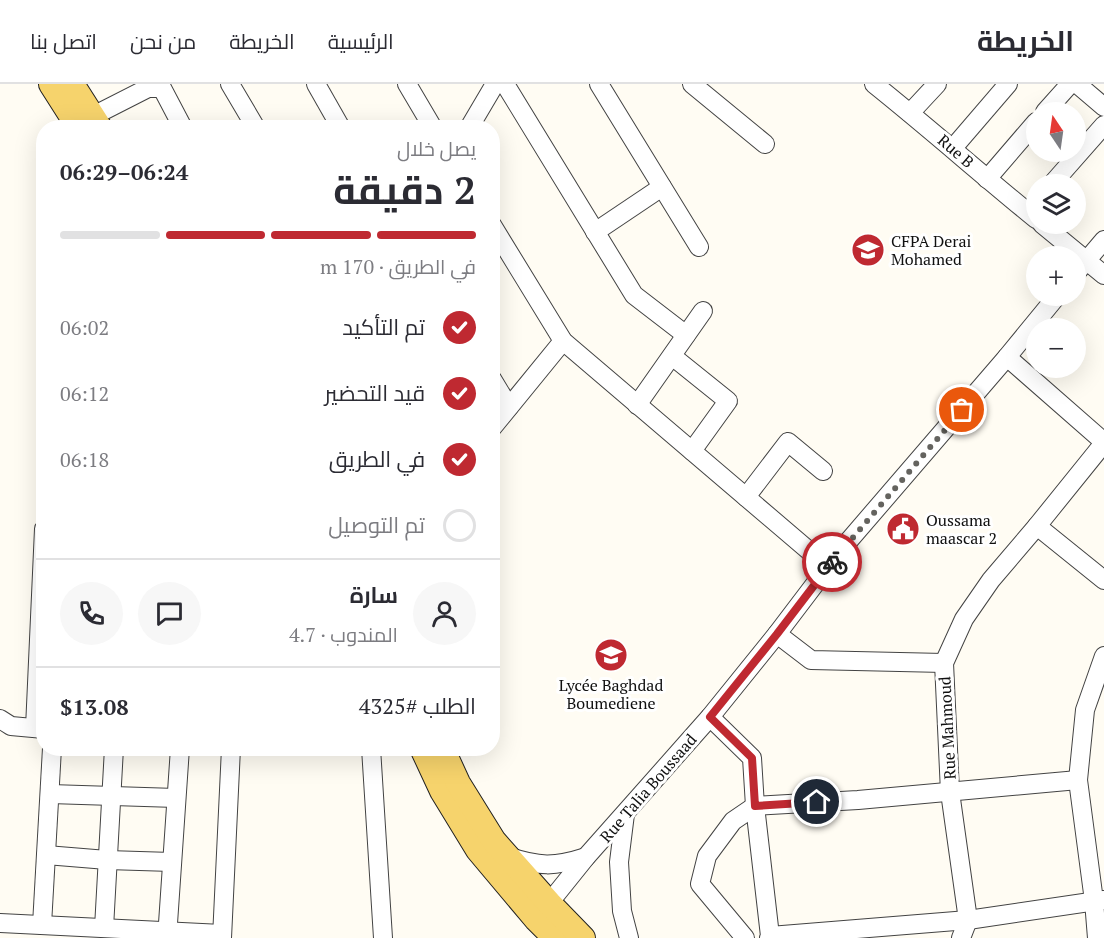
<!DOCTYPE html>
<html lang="ar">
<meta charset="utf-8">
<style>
body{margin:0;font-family:"PT Serif",Cairo,serif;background:#f7f7f7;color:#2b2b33;direction:rtl;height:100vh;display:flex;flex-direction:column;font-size:22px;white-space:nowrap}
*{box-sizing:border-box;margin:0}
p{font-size:20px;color:#7c7c81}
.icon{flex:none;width:33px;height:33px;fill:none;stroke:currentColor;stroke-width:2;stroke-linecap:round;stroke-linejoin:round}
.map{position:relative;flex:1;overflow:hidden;direction:ltr}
.panel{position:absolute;left:36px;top:36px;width:464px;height:636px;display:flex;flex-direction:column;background:#fff;border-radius:24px;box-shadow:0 6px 24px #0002;direction:rtl}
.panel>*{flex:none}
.needle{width:39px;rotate:347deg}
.controls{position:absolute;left:1026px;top:18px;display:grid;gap:12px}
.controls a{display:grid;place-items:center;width:60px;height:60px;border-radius:50%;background:#fff;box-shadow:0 6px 24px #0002;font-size:30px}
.pin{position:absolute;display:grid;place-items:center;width:51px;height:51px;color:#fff;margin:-26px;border:3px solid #fff;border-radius:50%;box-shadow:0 2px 6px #0007}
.courier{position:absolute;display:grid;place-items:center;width:60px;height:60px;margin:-30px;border:4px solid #bf2931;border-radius:50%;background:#fff;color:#222;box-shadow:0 2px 8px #0007}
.overview em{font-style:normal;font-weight:700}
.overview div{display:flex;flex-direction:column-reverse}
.overview{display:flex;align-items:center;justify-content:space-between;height:102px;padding:0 24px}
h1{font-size:39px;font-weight:700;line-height:45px}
.bar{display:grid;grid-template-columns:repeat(4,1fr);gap:9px 6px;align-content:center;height:72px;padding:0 24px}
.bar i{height:8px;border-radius:4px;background:#e1e1e2}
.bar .on{background:#bf2931}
.bar p{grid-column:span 4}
.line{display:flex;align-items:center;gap:15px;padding:0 24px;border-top:2px solid #e1e1e2}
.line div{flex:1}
.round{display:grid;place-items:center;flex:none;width:63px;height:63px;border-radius:32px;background:#f7f7f7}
ol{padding:0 24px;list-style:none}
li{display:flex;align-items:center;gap:18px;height:66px}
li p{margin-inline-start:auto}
li .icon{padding:6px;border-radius:50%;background:#bf2931;color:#fff;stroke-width:4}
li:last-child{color:#7c7c81}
li i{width:33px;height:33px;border:3px solid #e1e1e2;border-radius:50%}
header{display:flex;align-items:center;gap:36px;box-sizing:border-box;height:84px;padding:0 30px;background:#fff;border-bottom:2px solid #e1e1e2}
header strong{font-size:28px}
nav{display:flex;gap:33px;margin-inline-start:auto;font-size:21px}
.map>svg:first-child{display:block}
</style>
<header>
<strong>الخريطة</strong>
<nav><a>الرئيسية</a><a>الخريطة</a><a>من نحن</a><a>اتصل بنا</a></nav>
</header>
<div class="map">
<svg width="1104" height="854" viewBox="0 0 1104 854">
<rect width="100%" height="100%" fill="#fffcf3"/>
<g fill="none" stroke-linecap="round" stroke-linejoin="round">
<defs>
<g id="minor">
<polyline points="230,0 256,44"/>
<polyline points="316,0 341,44"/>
<polyline points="407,0 433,44"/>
<polyline points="505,0 634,211 686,251"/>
<polyline points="599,0 699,163"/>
<polyline points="692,0 765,60"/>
<path d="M874,0c55,44 108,91 162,135"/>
<polyline points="1077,0 1104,23"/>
<polyline points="1045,28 1070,0"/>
<polyline points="910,29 937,0"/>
<polyline points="93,32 148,4 162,4 183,44"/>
<polyline points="469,44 495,0"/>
<polyline points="953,64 1008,0"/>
<polyline points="987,95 1036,38"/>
<polyline points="1052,100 1104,41"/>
<polyline points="1042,140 1104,191"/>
<polyline points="492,141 563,257 828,483"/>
<polyline points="595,148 662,103"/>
<polyline points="1076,189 1104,156"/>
<polyline points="672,272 728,317 692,367"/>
<polyline points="1007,273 1104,358"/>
<polyline points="492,295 509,323"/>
<polyline points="637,321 703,227"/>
<polyline points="492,344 563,257"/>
<polyline points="746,413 788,358 823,387"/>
<polyline points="1037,442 1104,496"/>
<polyline points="777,550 811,576 944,579"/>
<polyline points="710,633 752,674 755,722 770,852 769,854"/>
<polyline points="0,635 11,642 44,645"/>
<polyline points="35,644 44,445"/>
<polyline points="371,664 383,854"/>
<polyline points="50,710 176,714"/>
<polyline points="625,730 619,778 622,827 629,854"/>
<polyline points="46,771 107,776 172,778"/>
<path d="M507,772c32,11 48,11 79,1"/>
<polyline points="541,829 586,773 710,633 777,550 840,467 1007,273 1057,212"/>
<polyline points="0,839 222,850"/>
<polyline points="42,841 52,664"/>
<polyline points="104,844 114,664"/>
<polyline points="770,852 968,836 1104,816"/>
<polyline points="167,854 180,664"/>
<polyline points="222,854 231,664"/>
<polyline points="745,854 700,800 707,772 733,737 755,722 858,716 1078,696"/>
<polyline points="961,854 968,836 950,708 944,579 964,535 991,496 1037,442 1104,359"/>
<polyline points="1097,854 1094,817 1078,696 1085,626 1104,572"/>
</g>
<g id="major">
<polyline points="51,0 79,44"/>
<polyline points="72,0 100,44"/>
<polyline points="422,664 442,707 478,766 536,835 555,854"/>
<polyline points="442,664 458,699 494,757 549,819 583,854"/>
</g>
</defs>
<use href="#minor" stroke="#434343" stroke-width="20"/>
<use href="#major" stroke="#212121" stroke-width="26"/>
<use href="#minor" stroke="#fff" stroke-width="18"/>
<use href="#major" stroke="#f6d36c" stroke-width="24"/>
</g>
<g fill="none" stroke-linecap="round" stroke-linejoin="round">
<polyline stroke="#64635f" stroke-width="6" stroke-dasharray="0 10.8" points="832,478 962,326"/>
<polyline stroke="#bf2931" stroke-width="8" points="817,718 755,722 752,674 710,633 777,550 832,478"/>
</g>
<defs>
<symbol id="university-disc" viewBox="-11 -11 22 22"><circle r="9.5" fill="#bf2931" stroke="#fff"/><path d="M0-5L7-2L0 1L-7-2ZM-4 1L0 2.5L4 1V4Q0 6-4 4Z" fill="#fff"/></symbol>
<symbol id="civic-disc" viewBox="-11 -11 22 22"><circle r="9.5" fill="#bf2931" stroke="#fff"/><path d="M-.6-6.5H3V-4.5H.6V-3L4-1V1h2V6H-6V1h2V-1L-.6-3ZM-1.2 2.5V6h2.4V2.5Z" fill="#fff"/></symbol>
<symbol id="school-disc" viewBox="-11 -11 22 22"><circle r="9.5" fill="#bf2931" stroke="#fff"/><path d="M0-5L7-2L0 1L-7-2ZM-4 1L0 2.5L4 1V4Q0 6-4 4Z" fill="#fff"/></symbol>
</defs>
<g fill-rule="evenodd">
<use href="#university-disc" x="849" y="147" width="38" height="38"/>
<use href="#civic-disc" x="884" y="426" width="38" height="38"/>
<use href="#school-disc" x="592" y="552" width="38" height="38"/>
</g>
<g text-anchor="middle" stroke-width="6" stroke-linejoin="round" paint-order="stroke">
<g font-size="16" fill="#101010" stroke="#fff">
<text transform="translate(956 67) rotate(41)" y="6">Rue B</text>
<text transform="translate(947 644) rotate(-93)" y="6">Rue Mahmoud</text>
<text transform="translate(648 704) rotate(-49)" y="6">Rue Talia Boussaad</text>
</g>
<g font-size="16" fill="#101010" stroke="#fff" text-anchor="start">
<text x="891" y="163">CFPA Derai<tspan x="891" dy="18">Mohamed</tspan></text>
<text x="926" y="442">Oussama<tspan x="926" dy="18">maascar 2</tspan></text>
<text x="611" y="607" text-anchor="middle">Lycée Baghdad<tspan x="611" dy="18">Boumediene</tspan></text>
</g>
</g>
</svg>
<div class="controls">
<a><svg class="needle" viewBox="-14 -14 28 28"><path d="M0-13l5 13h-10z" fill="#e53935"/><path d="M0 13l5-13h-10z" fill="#7c7c81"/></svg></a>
<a><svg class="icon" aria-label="layers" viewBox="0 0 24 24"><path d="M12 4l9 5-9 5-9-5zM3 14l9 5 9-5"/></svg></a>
<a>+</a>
<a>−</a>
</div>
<div class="pin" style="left:962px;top:326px;background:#ea580c"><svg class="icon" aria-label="bag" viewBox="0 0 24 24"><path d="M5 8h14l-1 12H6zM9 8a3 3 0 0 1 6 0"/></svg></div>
<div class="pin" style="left:817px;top:718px;background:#1f2937"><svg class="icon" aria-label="home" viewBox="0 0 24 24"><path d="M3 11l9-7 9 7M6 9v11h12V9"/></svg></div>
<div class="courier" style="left:832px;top:478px"><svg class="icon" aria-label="bike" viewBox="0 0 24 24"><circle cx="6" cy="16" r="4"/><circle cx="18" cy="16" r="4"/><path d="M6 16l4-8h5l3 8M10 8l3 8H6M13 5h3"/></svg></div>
<section class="panel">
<div class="overview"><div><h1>2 دقيقة</h1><p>يصل خلال</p></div><em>06:24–06:29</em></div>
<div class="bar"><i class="on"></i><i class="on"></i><i class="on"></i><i></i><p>في الطريق · 170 m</p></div>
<ol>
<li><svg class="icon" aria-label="check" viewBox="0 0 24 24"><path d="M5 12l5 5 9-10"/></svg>تم التأكيد<p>06:02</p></li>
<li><svg class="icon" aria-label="check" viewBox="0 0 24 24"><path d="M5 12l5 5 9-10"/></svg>قيد التحضير<p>06:12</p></li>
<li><svg class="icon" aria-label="check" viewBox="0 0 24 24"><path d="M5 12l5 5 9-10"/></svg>في الطريق<p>06:18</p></li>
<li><i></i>تم التوصيل</li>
</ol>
<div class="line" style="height:108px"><a class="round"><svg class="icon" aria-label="person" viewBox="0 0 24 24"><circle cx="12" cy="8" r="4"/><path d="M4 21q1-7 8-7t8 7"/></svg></a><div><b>سارة</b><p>المندوب · 4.7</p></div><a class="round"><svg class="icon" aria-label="chat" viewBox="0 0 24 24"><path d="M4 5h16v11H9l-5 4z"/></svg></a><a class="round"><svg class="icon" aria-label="phone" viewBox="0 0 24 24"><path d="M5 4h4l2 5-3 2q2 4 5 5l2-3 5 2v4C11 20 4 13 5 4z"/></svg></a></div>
<div class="line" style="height:78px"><div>الطلب #4325</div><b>$13.08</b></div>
</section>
</div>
